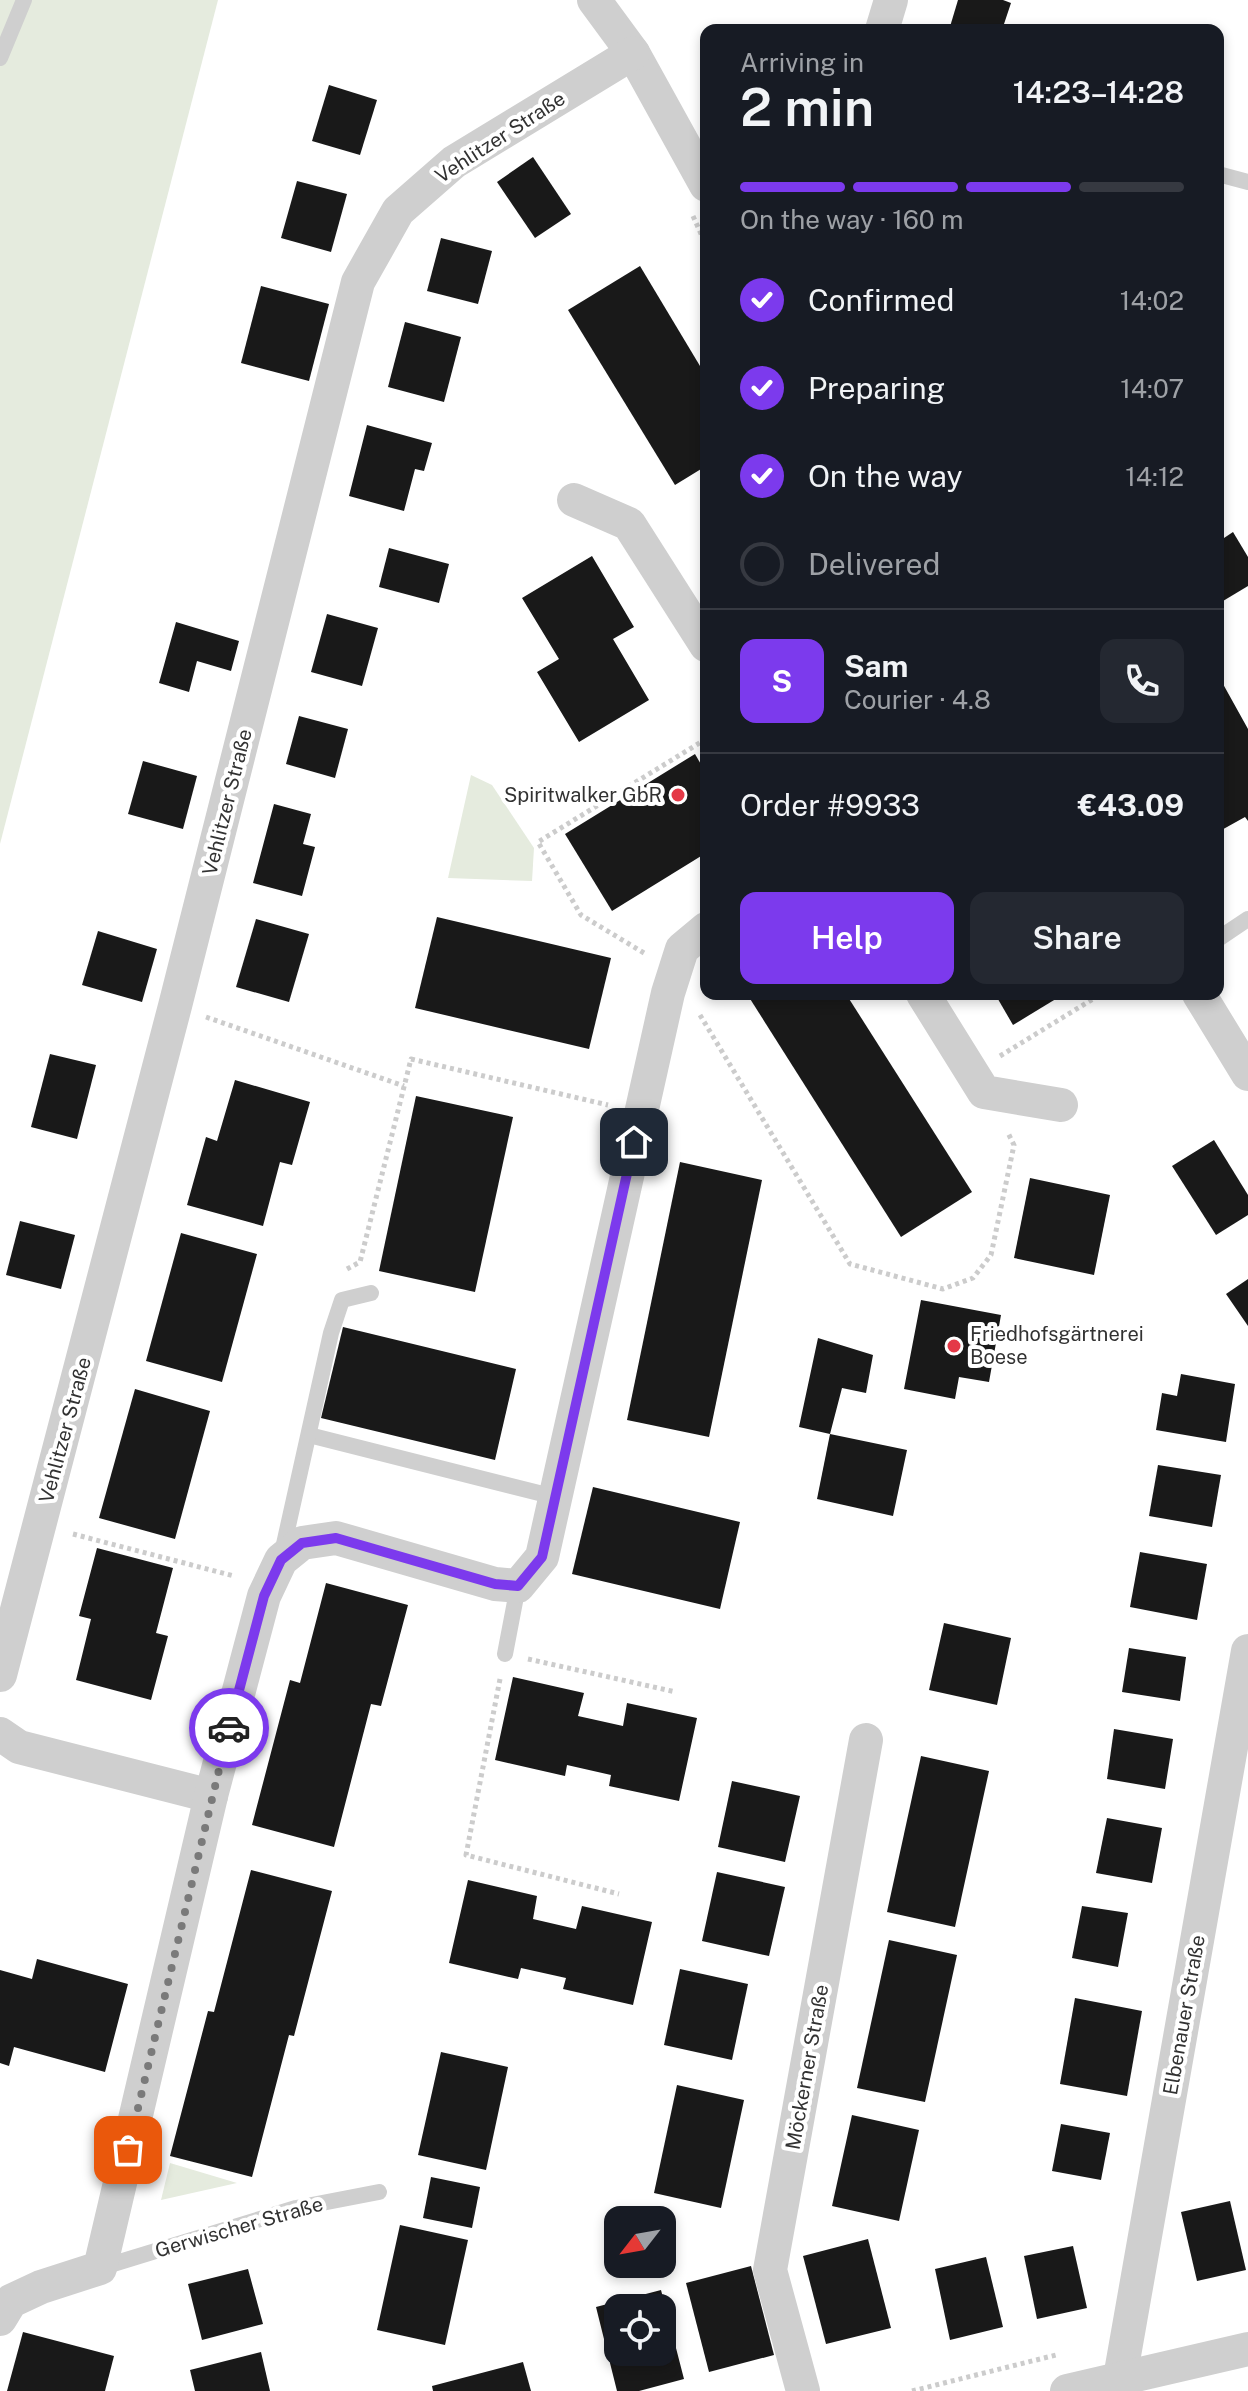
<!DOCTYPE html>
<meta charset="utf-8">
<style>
body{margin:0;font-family:"Public Sans",sans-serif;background:#242831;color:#f1f3f6;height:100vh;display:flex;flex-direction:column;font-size:30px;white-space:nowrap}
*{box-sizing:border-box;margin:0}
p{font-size:26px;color:#9ea1a6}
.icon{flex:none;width:44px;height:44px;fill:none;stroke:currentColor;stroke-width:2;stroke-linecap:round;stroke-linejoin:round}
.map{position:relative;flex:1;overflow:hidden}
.details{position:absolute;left:700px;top:24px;width:524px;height:976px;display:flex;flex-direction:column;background:#171b24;border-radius:16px;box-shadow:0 4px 12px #0003}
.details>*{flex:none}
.needle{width:52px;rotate:239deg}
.fabs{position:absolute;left:604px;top:2206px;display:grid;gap:16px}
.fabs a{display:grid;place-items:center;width:72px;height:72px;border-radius:16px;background:#171b24;box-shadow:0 4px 12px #0003;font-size:40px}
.pin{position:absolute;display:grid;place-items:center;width:68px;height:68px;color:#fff;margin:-34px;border-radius:16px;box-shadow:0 4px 12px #0006}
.courier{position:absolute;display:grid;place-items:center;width:80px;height:80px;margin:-40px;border:6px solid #7c3aed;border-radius:50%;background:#fff;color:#222;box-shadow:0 2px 10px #0007}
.headline em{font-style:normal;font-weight:600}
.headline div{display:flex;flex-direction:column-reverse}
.headline{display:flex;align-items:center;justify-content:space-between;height:136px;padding:0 40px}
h1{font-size:52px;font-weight:600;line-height:60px}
.bar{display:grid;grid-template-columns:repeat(4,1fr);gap:12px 8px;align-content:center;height:96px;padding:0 40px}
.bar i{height:10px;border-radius:6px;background:#363941}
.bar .current{background:#7c3aed}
.bar p{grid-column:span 4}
.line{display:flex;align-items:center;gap:20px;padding:0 40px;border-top:2px solid #363941}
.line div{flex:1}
.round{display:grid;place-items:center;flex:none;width:84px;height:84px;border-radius:16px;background:#242831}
ol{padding:0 40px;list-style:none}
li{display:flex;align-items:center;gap:24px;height:88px}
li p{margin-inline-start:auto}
li .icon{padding:8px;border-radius:50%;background:#7c3aed;color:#fff;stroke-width:4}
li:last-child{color:#9ea1a6}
li i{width:44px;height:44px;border:4px solid #363941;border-radius:50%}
.primary-button{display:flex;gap:16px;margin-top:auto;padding:16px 40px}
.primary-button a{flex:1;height:92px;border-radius:16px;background:#7c3aed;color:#fff;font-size:32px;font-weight:600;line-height:92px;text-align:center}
.primary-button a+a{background:#242831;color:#f1f3f6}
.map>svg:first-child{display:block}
</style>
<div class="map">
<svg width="1248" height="2391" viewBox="0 0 1248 2391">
<rect width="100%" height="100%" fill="#fff"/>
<g fill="#e5ebde">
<polygon points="0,0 218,0 0,844"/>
<polygon points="471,775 492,785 534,848 532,881 448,878"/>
<polygon points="170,2163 237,2183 161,2200"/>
</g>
<g fill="#191919" fill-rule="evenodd">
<polygon points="958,0 1003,0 1011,3 1002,30 949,30"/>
<polygon points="329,85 377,100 360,155 312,141"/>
<polygon points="533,157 571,214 535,238 497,182"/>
<polygon points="297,181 347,194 331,252 281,238"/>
<polygon points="441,238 492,251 478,304 427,291"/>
<polygon points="640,266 706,376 706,466 675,485 568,310"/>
<polygon points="261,286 329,304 309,381 241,363"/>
<polygon points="405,322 461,337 444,402 388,387"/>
<polygon points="367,425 432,443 424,471 415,469 404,511 349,496"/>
<polygon points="1233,532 1248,557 1248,586 1218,604 1218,542"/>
<polygon points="389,548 449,564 439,603 379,587"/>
<polygon points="592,556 634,627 613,639 649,700 579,742 537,672 559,659 522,598"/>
<polygon points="327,614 378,628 362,686 311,672"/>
<polygon points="176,622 239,641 231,671 197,661 189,692 159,683"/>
<polygon points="1218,675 1248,729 1248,821 1245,817 1218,832"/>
<polygon points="299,716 348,729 335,778 286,764"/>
<polygon points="695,754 706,773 706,853 612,911 565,834"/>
<polygon points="143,761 197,776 183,829 128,814"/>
<polygon points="274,804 311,814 303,844 315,847 302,896 253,883"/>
<polygon points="437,917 611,958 589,1049 415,1008"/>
<polygon points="256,919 309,934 289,1002 236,987"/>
<polygon points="98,931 157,949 142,1002 82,985"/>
<polygon points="747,994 846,994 972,1192 901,1237"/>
<polygon points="995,994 1064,994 1013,1025"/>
<polygon points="50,1054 96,1065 77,1139 31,1127"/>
<polygon points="235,1080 310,1102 292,1165 280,1162 263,1226 187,1205 206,1137 217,1141"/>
<polygon points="416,1096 513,1117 475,1292 379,1271"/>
<polygon points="1214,1140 1248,1195 1248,1215 1216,1235 1172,1166"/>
<polygon points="680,1162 762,1180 709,1437 627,1420"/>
<polygon points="1030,1178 1110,1195 1094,1275 1014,1258"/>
<polygon points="20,1221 75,1235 61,1289 6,1275"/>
<polygon points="181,1233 257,1254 222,1382 146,1361"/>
<polygon points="1248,1279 1248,1326 1226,1294"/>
<polygon points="921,1300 1001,1315 989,1382 959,1377 955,1399 904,1389"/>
<polygon points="343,1327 516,1369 495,1460 321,1418"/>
<polygon points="818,1338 873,1355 866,1393 842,1388 830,1434 799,1427"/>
<polygon points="1181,1374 1235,1384 1226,1442 1156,1430 1162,1393 1177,1396"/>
<polygon points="135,1389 210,1411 175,1539 99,1518"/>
<polygon points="830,1434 907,1450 893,1516 817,1499"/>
<polygon points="1158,1465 1221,1475 1212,1527 1149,1516"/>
<polygon points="593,1487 740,1522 720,1609 572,1574"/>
<polygon points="97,1548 173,1568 156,1633 168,1636 151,1700 76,1680 91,1619 79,1616"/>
<polygon points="1140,1552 1207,1564 1197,1620 1130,1607"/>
<polygon points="326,1583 408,1605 381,1706 371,1704 334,1847 252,1825 290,1680 300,1683"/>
<polygon points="944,1623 1011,1638 997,1705 929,1690"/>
<polygon points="1129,1648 1186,1657 1180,1701 1122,1692"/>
<polygon points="513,1677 584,1693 578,1716 623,1726 627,1703 697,1718 679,1801 609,1786 611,1775 567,1765 565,1776 495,1760"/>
<polygon points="1114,1729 1173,1739 1165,1789 1107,1779"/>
<polygon points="921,1756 989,1771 955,1927 887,1912"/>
<polygon points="732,1781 800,1796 785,1862 718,1847"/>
<polygon points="1107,1818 1162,1828 1152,1883 1096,1873"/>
<polygon points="251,1870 332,1891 294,2036 289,2035 252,2177 170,2156 208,2011 214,2012"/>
<polygon points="717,1872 785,1887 769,1956 702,1941"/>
<polygon points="468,1880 537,1896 533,1919 576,1929 582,1906 652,1922 633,2005 563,1989 566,1978 521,1968 518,1979 449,1963"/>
<polygon points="1082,1906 1128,1913 1118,1967 1072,1958"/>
<polygon points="889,1940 957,1955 925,2102 857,2088"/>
<polygon points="37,1959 128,1984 105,2072 14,2047 9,2066 0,2063 0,1970 32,1979"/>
<polygon points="680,1969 748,1984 732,2060 664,2045"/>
<polygon points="1075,1998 1142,2011 1127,2096 1060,2084"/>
<polygon points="441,2052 508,2067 486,2170 418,2155"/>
<polygon points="677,2085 744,2100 721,2208 654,2193"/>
<polygon points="852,2115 919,2130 899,2221 832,2206"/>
<polygon points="1061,2124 1110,2133 1101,2180 1052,2171"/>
<polygon points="431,2177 480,2187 472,2228 423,2218"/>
<polygon points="1230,2201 1246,2270 1197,2281 1181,2212"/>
<polygon points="400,2225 468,2240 445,2345 377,2330"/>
<polygon points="868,2239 891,2328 826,2344 803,2256"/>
<polygon points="1073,2246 1087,2308 1037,2319 1024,2256"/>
<polygon points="986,2257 1003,2327 950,2340 935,2269"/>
<polygon points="751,2266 774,2355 709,2372 686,2283"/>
<polygon points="248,2269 263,2324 202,2340 188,2284"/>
<path d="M661,2290l23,89 -45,12h-22l-21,-84zM618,2308h44v44h-44z"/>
<polygon points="23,2332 114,2356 105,2391 7,2391"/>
<polygon points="261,2352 270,2391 195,2391 190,2370"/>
<polygon points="523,2362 531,2391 433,2391 432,2386"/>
</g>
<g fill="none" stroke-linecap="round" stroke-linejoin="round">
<g stroke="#ccc" stroke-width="5" stroke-dasharray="4 4" stroke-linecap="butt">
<polyline points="693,216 706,245"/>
<polyline points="644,953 581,915 538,842 706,739"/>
<polyline points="700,1015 850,1264 943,1289 973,1278 991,1255 1014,1145 1008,1133"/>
<polyline points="206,1017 404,1086"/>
<polyline points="1000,1056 1101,994"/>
<polyline points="347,1269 360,1262 411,1059 608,1105"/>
<polyline points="73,1534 234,1576"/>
<polyline points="528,1659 676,1692"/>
<polyline points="500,1679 466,1855 619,1894"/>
<polyline points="912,2391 1056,2355"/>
</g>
<g stroke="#cfcfcf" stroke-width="16">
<polyline points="0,58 24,0"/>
<polyline points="1218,174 1248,182"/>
<polyline points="1218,939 1248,919"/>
<polyline points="309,1435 555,1497"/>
<polyline points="282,1553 331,1333 342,1300 371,1293"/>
<polyline points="505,1654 518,1586"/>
<polyline points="100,2268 296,2208 379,2192"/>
</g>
<g stroke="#cfcfcf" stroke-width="34">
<polyline points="594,0 633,53 706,185"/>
<polyline points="882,30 891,0"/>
<polyline points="574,500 629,524 706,645"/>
<polyline points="923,994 984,1092 1061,1105"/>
<polyline points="1199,994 1248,1074"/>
<polyline points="0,1675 175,1006 358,282 398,211 454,162 633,53"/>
<polyline points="0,1734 19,1747 211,1796"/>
<polyline points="0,2319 11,2301 41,2287 100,2268 211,1796 264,1596 281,1560 302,1543 336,1538 495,1584 518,1586 542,1557 668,993 682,949 706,929"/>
<polyline points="1120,2378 1248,1651"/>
<polyline points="803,2391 770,2270 866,1740"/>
<polyline points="1067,2391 1248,2349"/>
</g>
</g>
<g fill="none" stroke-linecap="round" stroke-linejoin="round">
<polyline stroke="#7a7a7a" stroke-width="8" stroke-dasharray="0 14.4" points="128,2150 229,1728"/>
<polyline stroke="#7c3aed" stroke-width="10" points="229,1728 264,1596 281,1560 302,1543 336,1538 495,1584 518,1586 542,1557 634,1142"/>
</g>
<g fill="#e43947" stroke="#fff" stroke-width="3">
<circle cx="678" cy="795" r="8"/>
<circle cx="954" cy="1346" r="8"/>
</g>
<g text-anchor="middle" stroke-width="8" stroke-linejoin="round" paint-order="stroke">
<g font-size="20" fill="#323232" stroke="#fff">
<text transform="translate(500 137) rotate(-33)" y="7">Vehlitzer Straße</text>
<text transform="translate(227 802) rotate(-76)" y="7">Vehlitzer Straße</text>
<text transform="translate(65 1430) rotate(-75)" y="7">Vehlitzer Straße</text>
<text transform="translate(1184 2015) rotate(-80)" y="7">Elbenauer Straße</text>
<text transform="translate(807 2067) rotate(-80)" y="7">Möckerner Straße</text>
<text transform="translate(239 2227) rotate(-16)" y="7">Gerwischer Straße</text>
</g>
<g font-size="20" fill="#323232" stroke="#fff" text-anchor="end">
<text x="662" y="802">Spiritwalker GbR</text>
<text x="970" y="1341" text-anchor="start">Friedhofsgärtnerei<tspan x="970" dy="23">Boese</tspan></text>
</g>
</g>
</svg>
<div class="fabs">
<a><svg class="needle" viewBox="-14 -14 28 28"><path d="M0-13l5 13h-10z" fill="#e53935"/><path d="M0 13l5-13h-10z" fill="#9ea1a6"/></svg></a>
<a><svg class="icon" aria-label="locate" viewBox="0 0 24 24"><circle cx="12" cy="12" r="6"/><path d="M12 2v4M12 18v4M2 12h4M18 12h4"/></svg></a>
</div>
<div class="pin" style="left:128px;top:2150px;background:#ea580c"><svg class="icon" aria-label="bag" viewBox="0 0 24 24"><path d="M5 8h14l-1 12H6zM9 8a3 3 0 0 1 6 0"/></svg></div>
<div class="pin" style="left:634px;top:1142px;background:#1f2937"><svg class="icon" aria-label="home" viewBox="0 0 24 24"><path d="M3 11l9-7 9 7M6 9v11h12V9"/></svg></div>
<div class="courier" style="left:229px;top:1728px"><svg class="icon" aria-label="car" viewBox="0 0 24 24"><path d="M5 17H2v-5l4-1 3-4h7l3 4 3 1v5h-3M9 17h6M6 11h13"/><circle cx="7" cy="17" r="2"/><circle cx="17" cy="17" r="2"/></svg></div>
<section class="details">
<div class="headline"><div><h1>2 min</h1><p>Arriving in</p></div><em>14:23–14:28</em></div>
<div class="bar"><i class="current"></i><i class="current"></i><i class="current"></i><i></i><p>On the way · 160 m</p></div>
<ol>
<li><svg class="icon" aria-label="check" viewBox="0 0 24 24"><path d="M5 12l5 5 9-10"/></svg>Confirmed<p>14:02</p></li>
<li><svg class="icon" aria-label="check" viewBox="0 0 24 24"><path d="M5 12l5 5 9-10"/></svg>Preparing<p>14:07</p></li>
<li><svg class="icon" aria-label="check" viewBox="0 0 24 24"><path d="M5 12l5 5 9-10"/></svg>On the way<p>14:12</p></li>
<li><i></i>Delivered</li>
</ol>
<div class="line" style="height:144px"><b class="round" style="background:#7c3aed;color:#fff">S</b><div><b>Sam</b><p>Courier · 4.8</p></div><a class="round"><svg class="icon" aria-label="phone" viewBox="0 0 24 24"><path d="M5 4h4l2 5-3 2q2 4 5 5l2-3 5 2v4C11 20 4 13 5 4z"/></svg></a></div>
<div class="line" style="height:104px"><div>Order #9933</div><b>€43.09</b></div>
<div class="primary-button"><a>Help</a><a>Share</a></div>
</section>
</div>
